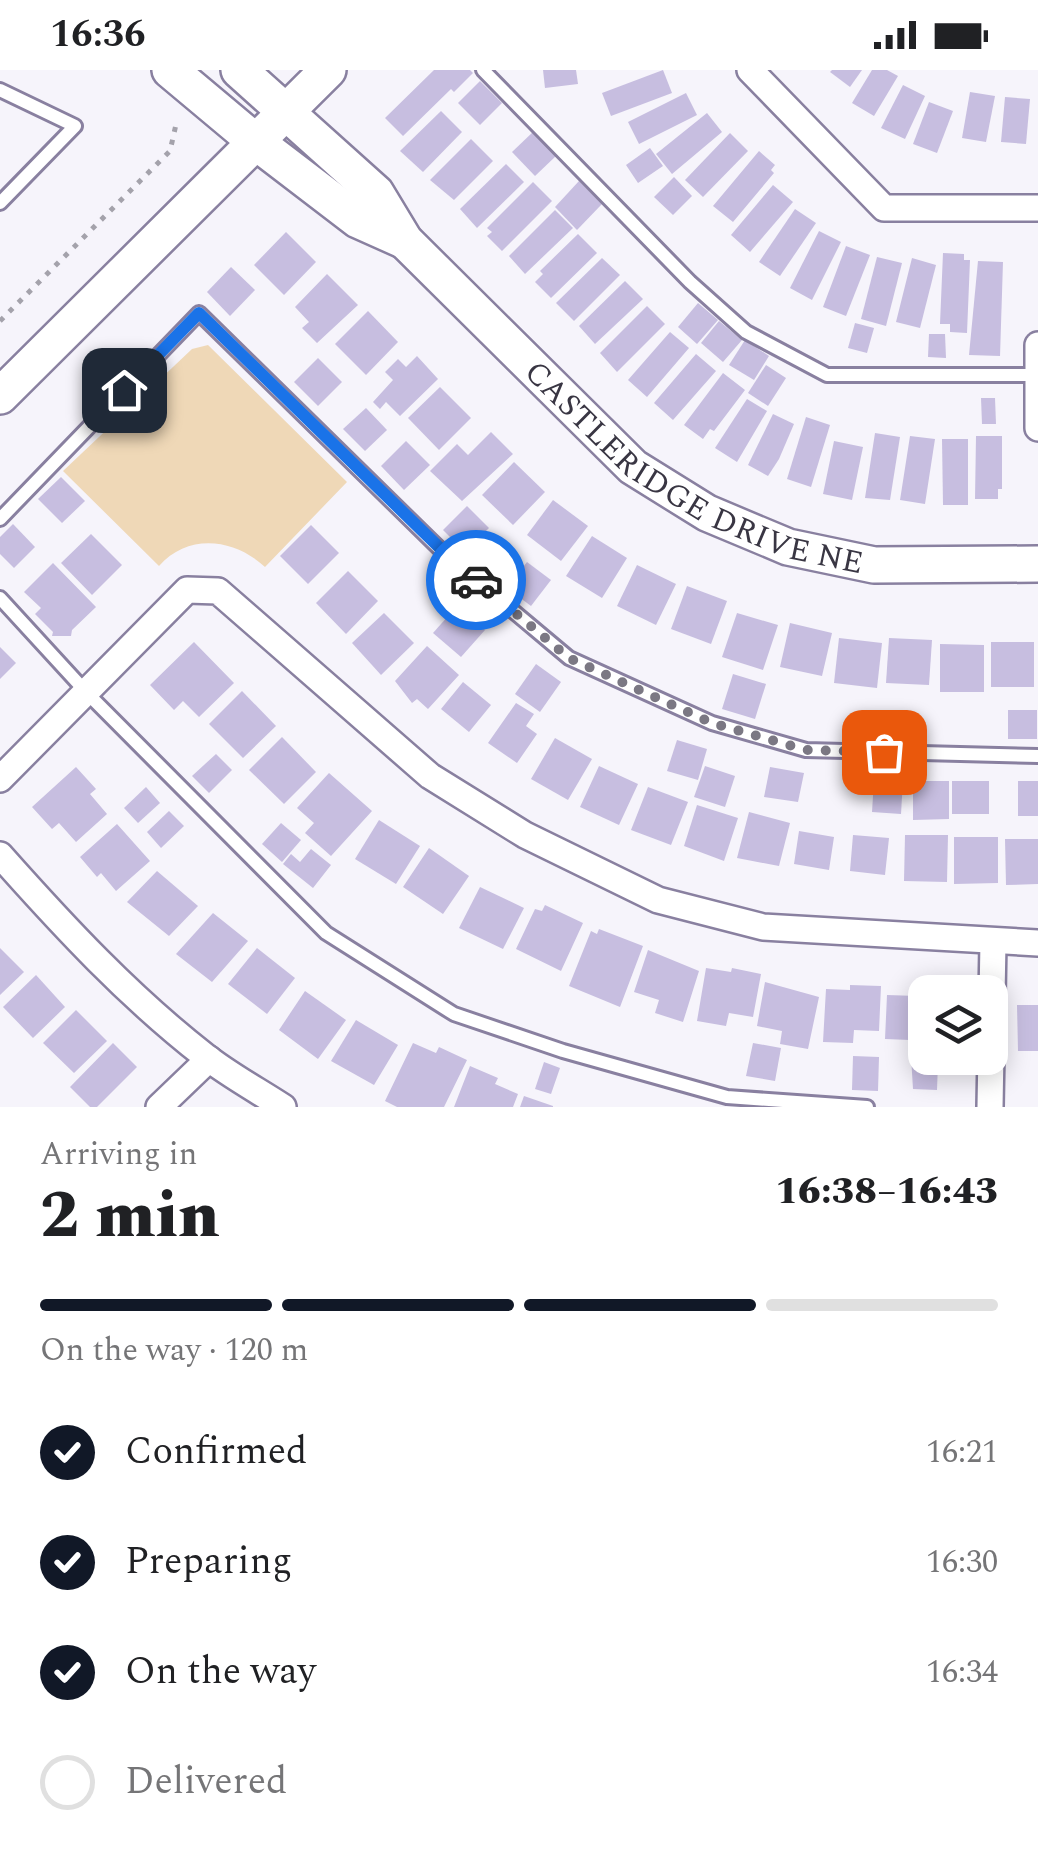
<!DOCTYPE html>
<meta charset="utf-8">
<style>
body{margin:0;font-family:Spectral,serif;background:#f2f2f2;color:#202124;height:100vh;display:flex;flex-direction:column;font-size:38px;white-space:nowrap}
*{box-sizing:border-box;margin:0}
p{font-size:32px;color:#757577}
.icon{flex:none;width:55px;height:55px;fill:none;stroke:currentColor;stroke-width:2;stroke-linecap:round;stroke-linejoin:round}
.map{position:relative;height:1037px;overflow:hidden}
.side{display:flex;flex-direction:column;background:#fff;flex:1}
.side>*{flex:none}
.fabs{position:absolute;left:908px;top:905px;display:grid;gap:20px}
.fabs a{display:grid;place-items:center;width:100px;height:100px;border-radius:20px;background:#fff;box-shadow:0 5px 25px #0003;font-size:50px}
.pin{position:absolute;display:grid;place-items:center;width:85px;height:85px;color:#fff;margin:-42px;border-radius:20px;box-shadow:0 5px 15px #0006}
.courier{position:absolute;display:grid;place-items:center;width:100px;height:100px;margin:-50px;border:8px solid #1a73e8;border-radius:50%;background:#fff;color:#222;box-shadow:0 2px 12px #0007}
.overview em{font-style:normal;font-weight:800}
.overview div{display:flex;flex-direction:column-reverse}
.overview{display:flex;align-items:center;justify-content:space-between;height:170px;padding:0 40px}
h1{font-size:65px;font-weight:800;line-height:75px}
.bar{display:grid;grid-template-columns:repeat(4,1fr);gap:15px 10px;align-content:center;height:120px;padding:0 40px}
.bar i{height:12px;border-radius:8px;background:#e0e0e0}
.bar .active{background:#111827}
.bar p{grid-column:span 4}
ol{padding:0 40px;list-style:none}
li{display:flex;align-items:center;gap:30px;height:110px}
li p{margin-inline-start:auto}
li .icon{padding:10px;border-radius:50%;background:#111827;color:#fff;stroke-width:4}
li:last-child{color:#757577}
li i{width:55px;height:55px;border:5px solid #e0e0e0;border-radius:50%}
.status{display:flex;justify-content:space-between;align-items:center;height:70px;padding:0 50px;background:#fff;direction:ltr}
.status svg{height:28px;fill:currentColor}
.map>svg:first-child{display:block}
</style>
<div class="status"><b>16:36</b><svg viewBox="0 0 49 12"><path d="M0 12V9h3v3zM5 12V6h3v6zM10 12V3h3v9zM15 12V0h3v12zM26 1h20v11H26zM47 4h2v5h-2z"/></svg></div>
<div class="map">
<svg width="1038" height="1037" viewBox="0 0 1038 1037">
<rect width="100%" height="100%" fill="#f6f4fb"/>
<path fill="#efd8b7" d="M208,275l139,137 -82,85c-31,-29 -77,-34 -106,-1l-96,-95 129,-122z"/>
<g fill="#c7bee0">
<polygon points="434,0 470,0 473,3 454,22 451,19 403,66 385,48"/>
<polygon points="543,0 576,0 578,14 545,18"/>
<polygon points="663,0 672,23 611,46 602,23"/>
<polygon points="832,0 862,0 850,17 830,2"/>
<polygon points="872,0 887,0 898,6 874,46 852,33"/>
<polygon points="480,11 502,33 480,55 458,33"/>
<polygon points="903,15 925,26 905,69 881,58"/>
<polygon points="970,22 995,26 986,72 962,68"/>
<polygon points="686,23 697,45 639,74 628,52"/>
<polygon points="1005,27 1030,29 1026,74 1001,72"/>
<polygon points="929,32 953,41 937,83 913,74"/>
<polygon points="441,41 462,62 423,102 400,81"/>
<polygon points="707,43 722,62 672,104 656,84"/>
<polygon points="534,61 557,85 535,106 512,82"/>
<polygon points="730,63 748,81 703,127 685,110"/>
<polygon points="471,69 493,91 454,130 430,110"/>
<polygon points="650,78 663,96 638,113 626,95"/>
<polygon points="759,81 775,95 771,100 774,103 733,152 713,136"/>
<polygon points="506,94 524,112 477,158 460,139"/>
<polygon points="674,107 692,126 673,145 654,127"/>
<polygon points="579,111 602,134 577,160 555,137"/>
<polygon points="533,112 552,131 502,181 487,166 492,162 487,158"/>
<polygon points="773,115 793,132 750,182 731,165"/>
<polygon points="795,139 816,153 780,206 759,192"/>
<polygon points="555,140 573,158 525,204 509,186"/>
<polygon points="819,161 841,172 812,230 790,218"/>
<polygon points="286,162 316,192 284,225 254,195"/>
<polygon points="578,164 597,183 551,228 535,212 543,204 540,201"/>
<polygon points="846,176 870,185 846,246 823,237"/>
<polygon points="943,183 964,184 964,190 970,190 967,263 950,262 950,254 940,254"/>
<polygon points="877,187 902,193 886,256 861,249"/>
<polygon points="602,188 620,205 574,251 556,233"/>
<polygon points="912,188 936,195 920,258 896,252"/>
<polygon points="978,191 1003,192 1000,286 969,285"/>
<polygon points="231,197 255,220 230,246 207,222"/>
<polygon points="327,204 358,235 317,273 302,258 309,252 295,237"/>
<polygon points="625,211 643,229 595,274 579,256"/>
<polygon points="698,233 718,250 697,274 678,257"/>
<polygon points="647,236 665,254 617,302 600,283"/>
<polygon points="368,241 398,272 366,305 335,274"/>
<polygon points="719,251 742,270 723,292 701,273"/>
<polygon points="855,253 874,258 867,283 848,278"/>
<polygon points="670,262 689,278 647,327 628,310"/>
<polygon points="929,264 945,264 946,288 928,287"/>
<polygon points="745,270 769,286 754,310 729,295"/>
<polygon points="696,284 716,301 673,350 654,333"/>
<polygon points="417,286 438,309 400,346 386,332 380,339 373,332 393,310 385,302 398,289 406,297"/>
<polygon points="318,288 342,312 318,336 294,312"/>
<polygon points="766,295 786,308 768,336 748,323"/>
<polygon points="723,303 745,320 714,361 710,359 703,369 684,355"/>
<polygon points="440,317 471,348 439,380 408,348"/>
<polygon points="981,328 995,328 996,354 982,354"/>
<polygon points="747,329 767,341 737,392 715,378"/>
<polygon points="366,338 387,360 365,381 343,359"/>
<polygon points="773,344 794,354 779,389 768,406 748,395"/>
<polygon points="806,347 830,355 811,417 787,409"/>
<polygon points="491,362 513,384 462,431 430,401 457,374 468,385"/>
<polygon points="875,363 900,367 890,430 865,428"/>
<polygon points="910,366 935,369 925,434 900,430"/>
<polygon points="976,366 1002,366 1002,419 998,419 998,429 975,429"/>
<polygon points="942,369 968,369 968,435 943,435"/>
<polygon points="406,371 430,395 404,420 381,396"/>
<polygon points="834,371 863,377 852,430 823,424"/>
<polygon points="514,392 545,422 513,455 482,425"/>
<polygon points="61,407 85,431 62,453 38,429"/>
<polygon points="553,430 588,456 561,491 527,465"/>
<polygon points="467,436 489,458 465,482 443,460"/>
<polygon points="13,454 35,477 14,498 0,484 0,467"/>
<polygon points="311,455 339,483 308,514 280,486"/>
<polygon points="91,464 122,495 92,525 61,493"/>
<polygon points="592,466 627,488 602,528 566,506"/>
<polygon points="527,492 551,510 531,536 507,518"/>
<polygon points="53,493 96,537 72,560 71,566 52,566 53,562 35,544 41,538 24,522"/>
<polygon points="637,495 676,514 656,555 617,536"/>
<polygon points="348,501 378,531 346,564 316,533"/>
<polygon points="687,516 727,531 711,574 671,559"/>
<polygon points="457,536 485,560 461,587 433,563"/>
<polygon points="384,543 414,573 381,605 352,573"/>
<polygon points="737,543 778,555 763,600 722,587"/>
<polygon points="790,553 832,563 822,606 780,597"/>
<polygon points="839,568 882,573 877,618 834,613"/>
<polygon points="889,568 932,570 929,615 886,613"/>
<polygon points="194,572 234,613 199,647 183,631 174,640 150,615"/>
<rect x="991" y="572" width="43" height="45"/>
<polygon points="940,574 984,575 984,622 940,622"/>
<polygon points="427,576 459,605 428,639 417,629 412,633 395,611"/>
<polygon points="0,577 16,593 0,609"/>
<polygon points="536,594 561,612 540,642 515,624"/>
<polygon points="733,604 766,614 755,649 722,639"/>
<polygon points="463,612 491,635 469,662 441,639"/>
<polygon points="242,621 276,656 243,688 209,654"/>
<polygon points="516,633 534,644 526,656 537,664 517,693 488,673"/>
<rect x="1008" y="640" width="29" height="29"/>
<polygon points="282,667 316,702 284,734 249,700"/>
<polygon points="555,668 592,689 568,730 531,709"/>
<polygon points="677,670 707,679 698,710 667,701"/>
<polygon points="216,684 232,700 209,723 192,706"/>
<polygon points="599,696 638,714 619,755 580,737"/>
<polygon points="705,696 735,706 725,737 694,727"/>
<polygon points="76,697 96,719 90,724 107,744 76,772 59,753 52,759 32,737"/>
<polygon points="770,697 804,703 798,732 764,727"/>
<polygon points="329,703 372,741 331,786 305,763 314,753 297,738"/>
<polygon points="874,709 903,710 901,744 872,742"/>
<polygon points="913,711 949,711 949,749 913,750"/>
<rect x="952" y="711" width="37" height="33"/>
<rect x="1018" y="711" width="20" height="35"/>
<polygon points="146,717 160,733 138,753 124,738"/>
<polygon points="648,717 688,732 671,775 631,760"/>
<polygon points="697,735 738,748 724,791 684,776"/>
<polygon points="169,741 184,756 161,778 147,762"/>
<polygon points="749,742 790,753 779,796 737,788"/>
<polygon points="379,750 420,776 396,814 355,789"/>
<polygon points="281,753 301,770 282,792 262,774"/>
<polygon points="117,754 150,791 116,821 101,803 97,807 80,787"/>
<polygon points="799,761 834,767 829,800 794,794"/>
<polygon points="853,765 889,768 885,805 850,801"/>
<polygon points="905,765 948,765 947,812 904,811"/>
<polygon points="954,767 998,767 998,813 954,814"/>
<polygon points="1005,769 1038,769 1038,814 1006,815"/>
<polygon points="429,778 469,806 443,844 403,817"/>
<polygon points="311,779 331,795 313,818 283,794 291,784 300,792"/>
<polygon points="157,801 198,836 169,866 127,832"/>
<polygon points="480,817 524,838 503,879 459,858"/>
<polygon points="545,835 583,853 561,901 516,879 535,839 542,841"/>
<polygon points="213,843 248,871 212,912 176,884"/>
<polygon points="599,859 643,876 620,937 569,916 591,861 597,864"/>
<polygon points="0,878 24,902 0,925"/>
<polygon points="257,878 295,908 267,944 228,914"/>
<polygon points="648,880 699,901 683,952 655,943 659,930 634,922"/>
<polygon points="706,898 731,902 732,898 761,904 753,947 729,943 726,956 697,951"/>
<polygon points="36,905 65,937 33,968 3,937"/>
<polygon points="765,912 819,927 808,979 780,974 782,961 757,956"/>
<polygon points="850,915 881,916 879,961 854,960 853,973 823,972 826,919 850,920"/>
<polygon points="305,921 346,950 318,989 279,960"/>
<polygon points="887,925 917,926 917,931 925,931 925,988 928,988 928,993 938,993 937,1020 913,1019 910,970 885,969"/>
<polygon points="1017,935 1038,935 1038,981 1018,981"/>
<polygon points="76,940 107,971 74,1003 43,973"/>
<polygon points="356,950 398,975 374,1015 331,991"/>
<polygon points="113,973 137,997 97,1037 90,1037 70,1017"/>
<polygon points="413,973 436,983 439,977 467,990 444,1037 397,1037 385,1031"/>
<polygon points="753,973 781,978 775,1011 746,1006"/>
<polygon points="853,986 879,987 878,1021 852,1020"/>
<polygon points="544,992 560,998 551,1024 535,1019"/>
<polygon points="470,996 498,1008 495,1014 518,1024 513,1037 454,1037"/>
<polygon points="524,1026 553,1036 553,1037 520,1037"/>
</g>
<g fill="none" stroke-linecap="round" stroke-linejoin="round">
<defs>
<g id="lane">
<polyline points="483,0 690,212 746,262 827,305 1037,305"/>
<polyline points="0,20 75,56 0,133"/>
<polyline points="0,449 199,243 445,484 569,588 712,653 806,680 1038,686"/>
<polyline points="0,528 88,624 326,863 454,944 563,981 727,1027 867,1037"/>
</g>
<g id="street">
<polyline points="750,0 884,138 1038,138"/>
<polyline points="1038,275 1038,358"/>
<polyline points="0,709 187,520 218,521 430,706 525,765 658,830 763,857 1038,873"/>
<path d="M0,785c64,72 129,142 205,201 24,19 52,34 78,51"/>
<polyline points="159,1037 209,989"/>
<polyline points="990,1037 993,872"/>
</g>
<g id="secondary">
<polyline points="170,0 256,72 358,150 405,171"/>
<path id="s1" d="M239,0l137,123 29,48 228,226 74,46 81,34 86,18 164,-1"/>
<polyline points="0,326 328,0"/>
</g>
</defs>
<use href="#lane" stroke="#8980a0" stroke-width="18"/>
<use href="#street" stroke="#8980a0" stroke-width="30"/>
<use href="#secondary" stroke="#8980a0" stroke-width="40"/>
<polyline stroke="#a4a2ab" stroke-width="5" stroke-dasharray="5 8" stroke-linecap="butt" points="0,251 170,81 177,50"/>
<use href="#lane" stroke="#fff" stroke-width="12"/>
<use href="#street" stroke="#fff" stroke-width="25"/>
<use href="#secondary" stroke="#fff" stroke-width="35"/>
</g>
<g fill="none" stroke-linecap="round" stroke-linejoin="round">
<polyline stroke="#7b7883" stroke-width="10" stroke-dasharray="0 18" points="476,510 569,588 712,653 806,680 884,682"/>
<polyline stroke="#1a73e8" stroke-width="12" points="124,320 199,243 446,484 476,510"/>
</g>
<g text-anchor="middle" stroke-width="9" stroke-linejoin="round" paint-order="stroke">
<g font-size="32" fill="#393643" stroke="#fff">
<text dy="11" stroke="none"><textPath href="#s1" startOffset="615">CASTLERIDGE DRIVE NE</textPath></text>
</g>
</g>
</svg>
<div class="fabs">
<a><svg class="icon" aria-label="layers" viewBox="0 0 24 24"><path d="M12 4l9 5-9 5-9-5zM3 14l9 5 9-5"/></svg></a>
</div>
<div class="pin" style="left:884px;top:682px;background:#ea580c"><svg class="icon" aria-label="bag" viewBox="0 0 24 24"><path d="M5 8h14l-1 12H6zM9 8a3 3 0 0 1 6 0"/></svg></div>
<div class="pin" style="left:124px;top:320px;background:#1f2937"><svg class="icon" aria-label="home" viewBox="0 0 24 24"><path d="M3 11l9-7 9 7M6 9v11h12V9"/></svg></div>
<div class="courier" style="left:476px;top:510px"><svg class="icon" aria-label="car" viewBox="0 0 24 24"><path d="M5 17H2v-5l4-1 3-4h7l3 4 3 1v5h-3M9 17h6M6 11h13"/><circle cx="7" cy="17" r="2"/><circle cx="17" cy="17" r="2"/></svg></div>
</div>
<section class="side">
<div class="overview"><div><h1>2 min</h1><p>Arriving in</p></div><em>16:38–16:43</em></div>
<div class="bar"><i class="active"></i><i class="active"></i><i class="active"></i><i></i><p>On the way · 120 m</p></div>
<ol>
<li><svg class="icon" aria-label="check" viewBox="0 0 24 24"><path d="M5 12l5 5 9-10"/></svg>Confirmed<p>16:21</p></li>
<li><svg class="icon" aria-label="check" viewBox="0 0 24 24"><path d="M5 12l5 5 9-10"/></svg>Preparing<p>16:30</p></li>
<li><svg class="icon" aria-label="check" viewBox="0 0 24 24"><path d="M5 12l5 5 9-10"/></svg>On the way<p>16:34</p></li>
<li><i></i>Delivered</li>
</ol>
</section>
